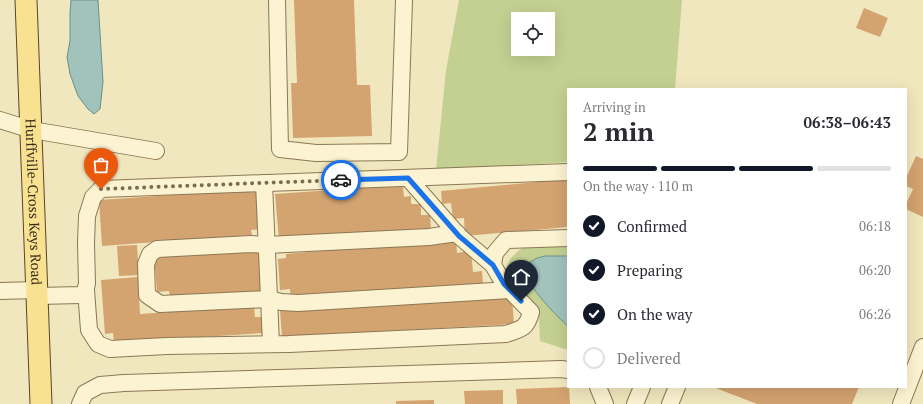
<!DOCTYPE html>
<meta charset="utf-8">
<style>
body{margin:0;font-family:"PT Serif",serif;background:#f7f7f7;color:#2b2b33;height:100vh;display:flex;flex-direction:column;font-size:15px;white-space:nowrap}
*{box-sizing:border-box;margin:0}
p{font-size:13px;color:#7c7c81}
.icon{flex:none;width:22px;height:22px;fill:none;stroke:currentColor;stroke-width:2;stroke-linecap:round;stroke-linejoin:round}
.map{position:relative;flex:1;overflow:hidden}
.details{position:absolute;left:567px;top:88px;width:340px;height:300px;display:flex;flex-direction:column;background:#fff;border-radius:0px;box-shadow:0 4px 16px #0002}
.details>*{flex:none}
.tools{position:absolute;left:511px;top:12px;display:grid;gap:8px}
.tools a{display:grid;place-items:center;width:44px;height:44px;border-radius:0px;background:#fff;box-shadow:0 4px 16px #0002;font-size:20px}
.pin{position:absolute;display:grid;place-items:center;width:34px;height:34px;color:#fff;margin:-41px -17px;border-radius:50% 50% 50% 0;rotate:-45deg;box-shadow:0 0 4px #0007}
.pin .icon{rotate:45deg}
.courier{position:absolute;display:grid;place-items:center;width:40px;height:40px;margin:-20px;border:3px solid #1a73e8;border-radius:50%;background:#fff;color:#222;box-shadow:0 1px 5px #0007}
.overview em{font-style:normal;font-weight:600}
.overview div{display:flex;flex-direction:column-reverse}
.overview{display:flex;align-items:center;justify-content:space-between;height:68px;padding:0 16px}
h1{font-size:26px;font-weight:600;line-height:30px}
.bar{display:grid;grid-template-columns:repeat(4,1fr);gap:6px 4px;align-content:center;height:48px;padding:0 16px}
.bar i{height:5px;border-radius:3px;background:#e1e1e2}
.bar .active{background:#111827}
.bar p{grid-column:span 4}
ol{padding:0 16px;list-style:none}
li{display:flex;align-items:center;gap:12px;height:44px}
li p{margin-inline-start:auto}
li .icon{padding:4px;border-radius:50%;background:#111827;color:#fff;stroke-width:4}
li:last-child{color:#7c7c81}
li i{width:22px;height:22px;border:2px solid #e1e1e2;border-radius:50%}
.map>svg:first-child{display:block}
</style>
<div class="map">
<svg width="923" height="404" viewBox="0 0 923 404">
<rect width="100%" height="100%" fill="#f1e7be"/>
<g fill="#c3d091" fill-rule="evenodd">
<path d="M459,0h223l-7,89h-107v73l-132,8 10,-100zM518,19h30v30h-30z"/>
<polygon points="568,245 568,350 540,341 539,318 536,309 514,285 508,275 507,266 510,259 519,250 529,246"/>
</g>
<g fill="#a2c2bc" stroke="#68918b">
<polygon points="71,0 98,0 103,82 100,109 94,114 88,109 78,96 70,74 67,57 70,41 70,12"/>
<path d="M545,256h23v70c-9,-7 -42,-42 -43,-53 0,-2 1,-6 2,-9l10,-6z"/>
</g>
<g fill="#d3a370">
<polygon points="294,0 354,0 357,85 370,85 372,136 293,138 291,83 297,83"/>
<polygon points="864,8 888,18 880,37 856,28"/>
<polygon points="916,156 923,159 923,217 906,209 906,204 913,189 906,186 906,178"/>
<polygon points="568,179 568,227 465,236 464,218 453,219 451,203 442,204 441,191"/>
<polygon points="403,185 404,197 411,196 411,204 421,204 421,215 430,215 431,230 279,240 275,194"/>
<polygon points="258,189 261,229 251,230 252,235 102,246 99,200"/>
<polygon points="456,239 457,253 471,251 473,272 482,271 483,283 291,300 290,289 280,290 278,259 286,258 286,254"/>
<polygon points="137,245 139,275 119,276 117,246"/>
<polygon points="260,247 263,294 170,301 169,291 157,292 154,256"/>
<polygon points="138,277 140,314 254,306 255,317 262,317 263,333 114,343 113,333 105,334 101,280"/>
<polygon points="512,297 514,324 282,337 280,310"/>
<polygon points="569,387 570,404 517,404 516,389"/>
<polygon points="713,387 859,387 852,404 757,404"/>
<polygon points="503,390 503,404 465,404 464,391"/>
<polygon points="434,400 434,404 396,404 396,401"/>
</g>
<g fill="none" stroke-linecap="round" stroke-linejoin="round">
<defs>
<g id="minor">
<polyline points="277,0 280,149 316,153 399,152 404,0"/>
<polyline points="0,120 32,130 156,151"/>
<polyline points="408,178 459,236 493,265"/>
<polyline points="264,183 271,344"/>
<polyline points="457,233 429,237 267,245 251,244 157,249 150,254 146,264 147,295 160,304 269,299 281,302 298,303 510,290"/>
<path d="M86,290l3,40 9,14 12,5 57,-3 122,-2 217,-10c16,-5 21,-6 25,-22l-27,-28 -11,-19 2,-12 11,-13 62,-2"/>
<polyline points="0,291 37,290"/>
<polyline points="37,296 81,295 84,294 87,284 86,243 87,216 93,197 101,189 568,172"/>
<polyline points="598,387 605,404"/>
<polyline points="80,404 85,393 100,385 124,383 561,369 568,370"/>
<polyline points="635,404 642,387"/>
<polyline points="670,404 677,387"/>
<polyline points="901,404 923,347"/>
</g>
<g id="major">
<path id="s1" d="M26,0l15,404"/>
</g>
</defs>
<use href="#minor" stroke="#8b7755" stroke-width="18"/>
<use href="#major" stroke="#58442a" stroke-width="23"/>
<use href="#minor" stroke="#fcf3d2" stroke-width="16"/>
<use href="#major" stroke="#f8e292" stroke-width="21"/>
</g>
<g fill="none" stroke-linecap="round" stroke-linejoin="round">
<polyline stroke="#796d54" stroke-width="4" stroke-dasharray="0 7.2" points="101,189 341,180"/>
<polyline stroke="#1a73e8" stroke-width="5" points="341,180 408,178 459,236 493,265 504,284 521,301"/>
</g>
<g text-anchor="middle" stroke-width="4" stroke-linejoin="round" paint-order="stroke">
<g font-size="14" fill="#392c1b" stroke="#f8f0ce">
<text dy="5" stroke="none"><textPath href="#s1" startOffset="202">Hurffville-Cross Keys Road</textPath></text>
</g>
</g>
</svg>
<div class="tools">
<a><svg class="icon" aria-label="locate" viewBox="0 0 24 24"><circle cx="12" cy="12" r="6"/><path d="M12 2v4M12 18v4M2 12h4M18 12h4"/></svg></a>
</div>
<div class="pin" style="left:101px;top:189px;background:#ea580c"><svg class="icon" aria-label="bag" viewBox="0 0 24 24"><path d="M5 8h14l-1 12H6zM9 8a3 3 0 0 1 6 0"/></svg></div>
<div class="pin" style="left:521px;top:301px;background:#1f2937"><svg class="icon" aria-label="home" viewBox="0 0 24 24"><path d="M3 11l9-7 9 7M6 9v11h12V9"/></svg></div>
<div class="courier" style="left:341px;top:180px"><svg class="icon" aria-label="car" viewBox="0 0 24 24"><path d="M5 17H2v-5l4-1 3-4h7l3 4 3 1v5h-3M9 17h6M6 11h13"/><circle cx="7" cy="17" r="2"/><circle cx="17" cy="17" r="2"/></svg></div>
<section class="details">
<div class="overview"><div><h1>2 min</h1><p>Arriving in</p></div><em>06:38–06:43</em></div>
<div class="bar"><i class="active"></i><i class="active"></i><i class="active"></i><i></i><p>On the way · 110 m</p></div>
<ol>
<li><svg class="icon" aria-label="check" viewBox="0 0 24 24"><path d="M5 12l5 5 9-10"/></svg>Confirmed<p>06:18</p></li>
<li><svg class="icon" aria-label="check" viewBox="0 0 24 24"><path d="M5 12l5 5 9-10"/></svg>Preparing<p>06:20</p></li>
<li><svg class="icon" aria-label="check" viewBox="0 0 24 24"><path d="M5 12l5 5 9-10"/></svg>On the way<p>06:26</p></li>
<li><i></i>Delivered</li>
</ol>
</section>
</div>
